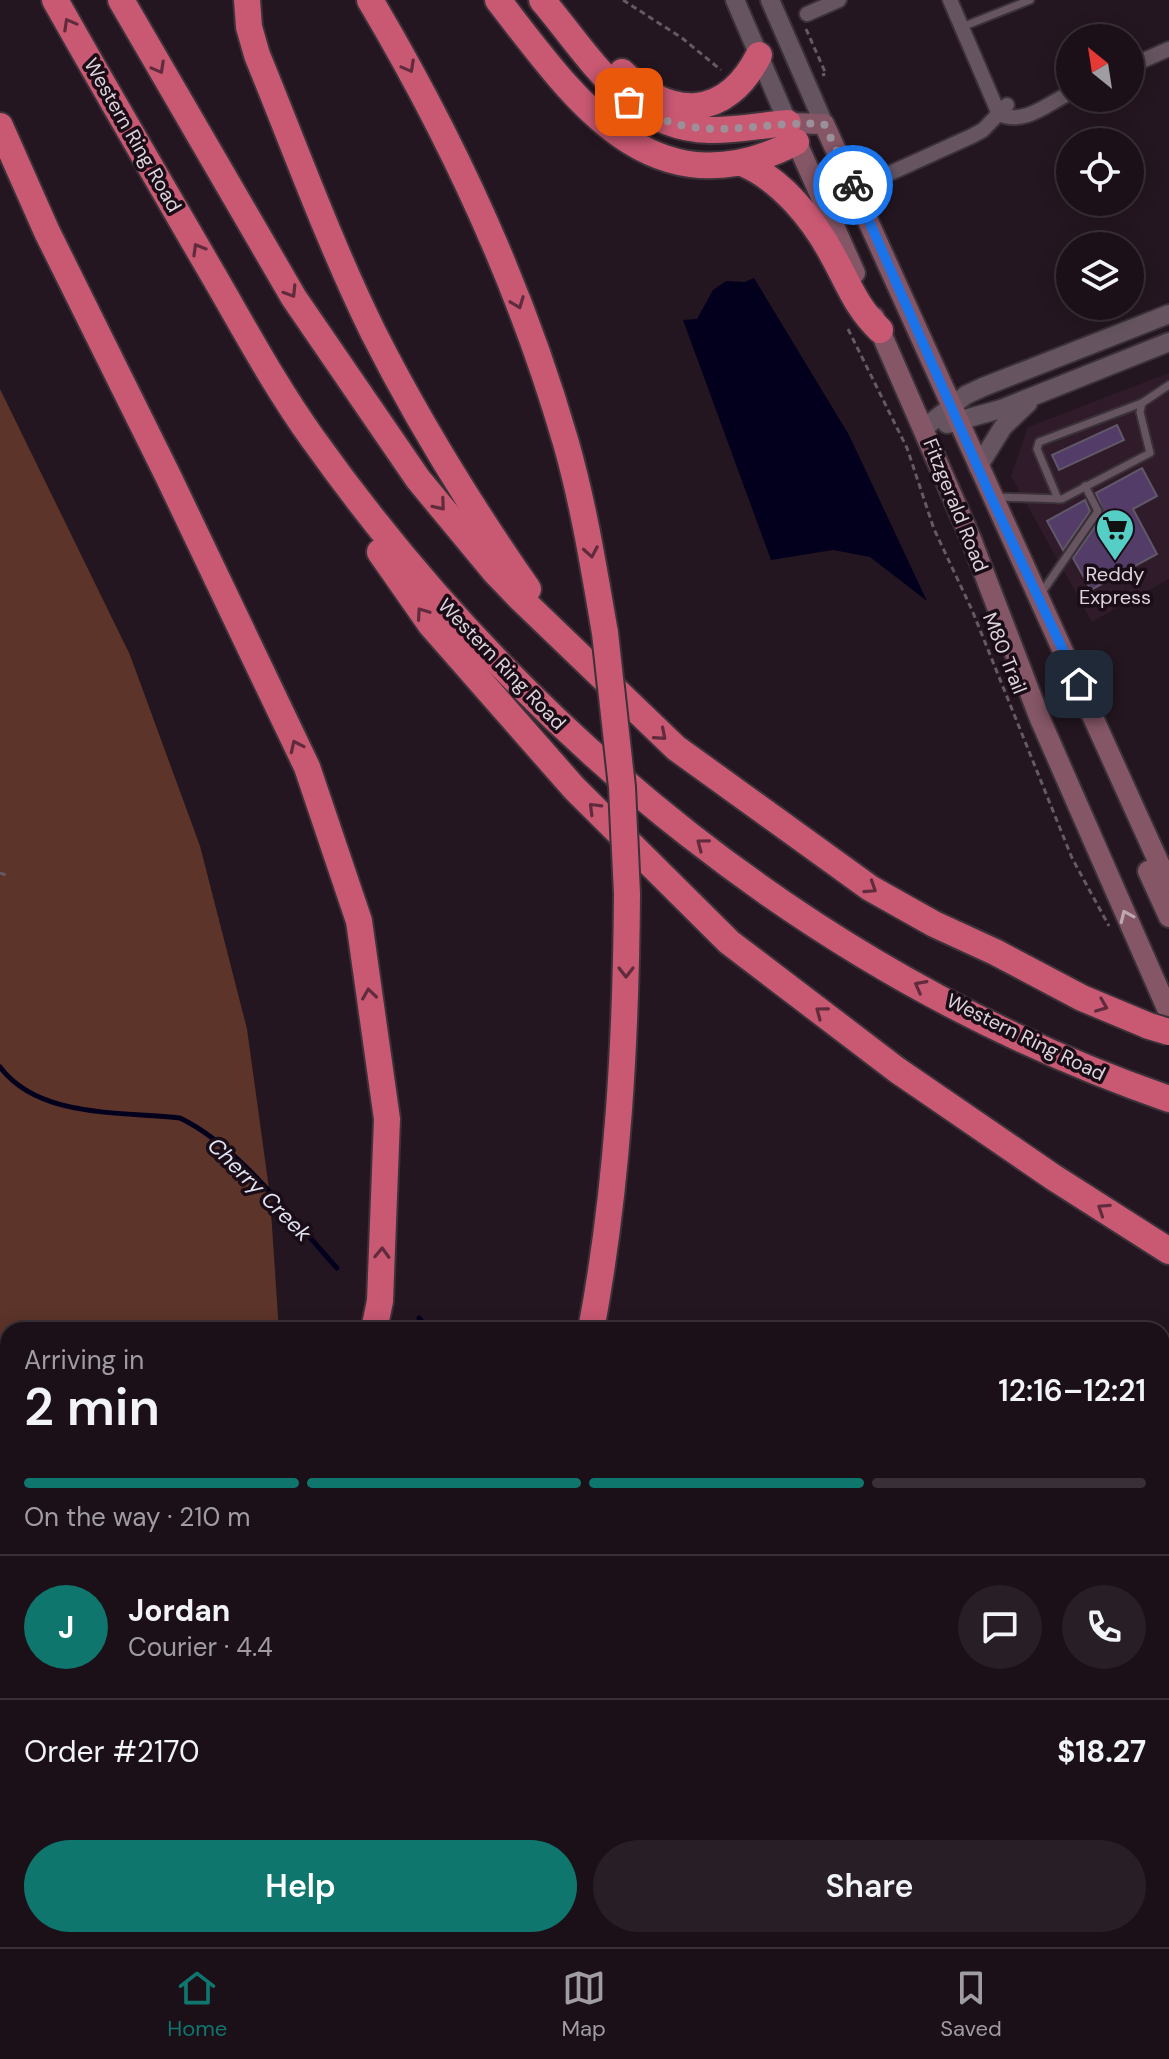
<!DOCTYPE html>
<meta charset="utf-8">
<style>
body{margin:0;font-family:"DM Sans",sans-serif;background:#281e25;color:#f1f3f6;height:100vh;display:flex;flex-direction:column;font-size:30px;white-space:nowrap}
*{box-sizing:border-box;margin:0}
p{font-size:26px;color:#a09da2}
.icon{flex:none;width:44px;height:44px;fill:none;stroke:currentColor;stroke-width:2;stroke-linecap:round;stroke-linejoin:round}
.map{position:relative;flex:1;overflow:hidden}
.side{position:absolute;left:0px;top:1322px;width:1170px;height:626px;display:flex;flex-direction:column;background:#1b1018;border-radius:24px 24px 0 0;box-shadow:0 4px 20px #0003,0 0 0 2px #393037}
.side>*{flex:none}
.needle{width:52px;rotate:330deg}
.tools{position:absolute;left:1056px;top:24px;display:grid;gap:16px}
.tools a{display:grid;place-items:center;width:88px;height:88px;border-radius:50%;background:#1b1018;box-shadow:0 4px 20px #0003,0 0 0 2px #393037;font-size:40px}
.pin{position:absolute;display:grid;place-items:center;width:68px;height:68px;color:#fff;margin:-34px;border-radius:16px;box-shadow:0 4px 12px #0006}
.courier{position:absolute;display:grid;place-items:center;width:80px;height:80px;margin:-40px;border:6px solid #1a73e8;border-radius:50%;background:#fff;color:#222;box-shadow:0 2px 10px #0007}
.headline em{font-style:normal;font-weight:600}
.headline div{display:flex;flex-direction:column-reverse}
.headline{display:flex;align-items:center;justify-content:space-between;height:136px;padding:0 24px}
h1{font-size:52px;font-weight:600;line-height:60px}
.bar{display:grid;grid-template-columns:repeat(4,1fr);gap:12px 8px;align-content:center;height:96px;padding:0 24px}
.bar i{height:10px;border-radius:6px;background:#393037}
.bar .active{background:#0f766e}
.bar p{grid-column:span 4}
.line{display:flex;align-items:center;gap:20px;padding:0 24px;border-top:2px solid #393037}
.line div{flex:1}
.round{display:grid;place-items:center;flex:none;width:84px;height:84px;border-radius:42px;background:#281e25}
.button{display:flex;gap:16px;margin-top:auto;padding:16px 24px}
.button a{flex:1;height:92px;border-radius:48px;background:#0f766e;color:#fff;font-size:32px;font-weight:600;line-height:92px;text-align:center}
.button a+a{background:#281e25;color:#f1f3f6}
.dock{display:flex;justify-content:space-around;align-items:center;height:112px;border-top:2px solid #393037;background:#1b1018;font-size:22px;color:#a09da2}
.dock a{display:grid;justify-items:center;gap:4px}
.dock .active{color:#0f766e}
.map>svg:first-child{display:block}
</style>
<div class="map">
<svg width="1169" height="1947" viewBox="0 0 1169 1947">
<rect width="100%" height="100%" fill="#241620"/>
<g fill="#2f1b29">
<polygon points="1169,373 1169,579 1092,622 1011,476 1028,427"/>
<polygon points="1169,1795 1169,1947 832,1947 848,1940 1162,1940 1162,1798"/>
</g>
<g fill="#5c3429">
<polygon points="0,389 130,655 200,846 247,1029 270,1196 278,1317 278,1330 8,1330 8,1842 0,1846"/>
<polygon points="848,1940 967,1940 973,1947 832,1947"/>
</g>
<polygon fill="#03001e" points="754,278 849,435 927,601 870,557 833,550 771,560 683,320 697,319 713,290 726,281 745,282"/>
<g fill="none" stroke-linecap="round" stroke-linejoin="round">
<g stroke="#03001e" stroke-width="5">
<path d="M0,1067c39,52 122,44 180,51 60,29 112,101 157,150"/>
<polyline points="419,1318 429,1330"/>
<polyline points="829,1940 830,1947"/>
</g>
</g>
<g fill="#533c67" stroke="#605768" stroke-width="2">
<polygon points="1117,425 1124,440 1059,470 1052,455"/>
<polygon points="1142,468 1157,496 1133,509 1157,554 1091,590 1073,558 1104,514 1096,493"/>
<polygon points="1085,500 1090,511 1063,550 1047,521"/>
</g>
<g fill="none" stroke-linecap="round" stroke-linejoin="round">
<defs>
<g id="service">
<polyline points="962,27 1030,0"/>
<polyline points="997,497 1062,499 1150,453 1140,412 1142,403"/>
<polyline points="1058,499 1037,449 1039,442 1142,403 1169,385"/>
<polyline points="1042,592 1098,511 1085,486"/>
</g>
<g id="minor">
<path d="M950,0l49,114c25,12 49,-11 71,-21"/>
<polyline points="807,14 839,0"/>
<polyline points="1130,66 1169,49"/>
<polyline points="886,175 972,136 983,130 1007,105"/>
</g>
<g id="tertiary">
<polyline points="735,0 788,123"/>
<polyline points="770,0 824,124"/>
<polyline points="947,424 1001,409 1169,342"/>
<polyline points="924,428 966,395 983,387 1169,314"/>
<polyline points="978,467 1003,427 1028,403"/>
</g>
<g id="secondary">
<polyline points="824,124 788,123 855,273"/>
<polyline points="824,124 1169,885"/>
<polyline points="874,317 971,539 1040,719 1169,1013"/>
<polyline points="1148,871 1169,917"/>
</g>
<g id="motorway">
<path d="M55,0c50,89 102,178 153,266 34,58 66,119 105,173 212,298 508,539 856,660"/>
<polyline points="121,0 294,298 418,479 495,572 522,600 676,748 870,888 934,924 995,952 1082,998 1149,1026"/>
<path d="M247,0l2,27 8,28c38,93 72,187 116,277 45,89 98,175 155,257"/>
<path d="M370,0c83,140 151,287 196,443 18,63 28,127 39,190"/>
<path d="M498,0c78,101 155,216 298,142"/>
<path d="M542,0c47,55 86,128 167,130 26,1 53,-5 79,-7"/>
<path d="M622,72c49,48 104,48 137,-17"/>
<polyline points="0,126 47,232 168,476 307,767 359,921 387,1119 380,1301 374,1330"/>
<path d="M742,163c39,16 72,57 91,93 16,29 23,51 47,74"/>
<polyline points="380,552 431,625 574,788 729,942 897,1070 1053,1177 1169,1251"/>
<path d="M591,1330c27,-143 35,-291 36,-436"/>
<polyline points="1162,1485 1169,1479"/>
<polyline points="1162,1626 1169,1623"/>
<polyline points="64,1947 71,1940"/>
<polyline points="324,1947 329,1940"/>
<polyline points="347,1947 364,1940"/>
<polyline points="491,1947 507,1940"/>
</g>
</defs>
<use href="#service" stroke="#3b3138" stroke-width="11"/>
<use href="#minor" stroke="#3b3138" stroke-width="18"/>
<use href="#tertiary" stroke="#3b3138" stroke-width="22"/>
<use href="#secondary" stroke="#3b3138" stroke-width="24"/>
<use href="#motorway" stroke="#3b3138" stroke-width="30"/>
<g stroke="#655962" stroke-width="3" stroke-dasharray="6 4" stroke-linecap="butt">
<polyline points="623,0 682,38 721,70"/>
<polyline points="806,29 826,74 822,75"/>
<polyline points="848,329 907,448 934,529 972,610 1072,858 1109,926"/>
<polyline points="0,873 6,875"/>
<polyline points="1162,1755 1169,1752"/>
<polyline points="679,1947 694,1940"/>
</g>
<use href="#service" stroke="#665560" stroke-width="7"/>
<use href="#minor" stroke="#665560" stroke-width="14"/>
<use href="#tertiary" stroke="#665560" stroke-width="18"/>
<use href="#secondary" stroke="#845666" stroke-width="20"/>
<use href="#motorway" stroke="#c95873" stroke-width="26"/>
<defs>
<g id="motorway-bridge">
<polyline points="605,633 622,787 627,894"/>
<polyline points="1149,1026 1169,1032"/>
</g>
</defs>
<use href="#motorway-bridge" stroke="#3b3138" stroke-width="30" stroke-linecap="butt"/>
<use href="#motorway-bridge" stroke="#c95873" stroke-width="26"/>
</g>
<defs><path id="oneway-chevron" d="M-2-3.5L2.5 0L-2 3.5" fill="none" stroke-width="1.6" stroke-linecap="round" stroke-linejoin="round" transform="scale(2)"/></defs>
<g stroke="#602b3c">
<use href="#oneway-chevron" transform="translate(69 24) rotate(-119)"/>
<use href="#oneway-chevron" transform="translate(409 67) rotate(61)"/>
<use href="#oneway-chevron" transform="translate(159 68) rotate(61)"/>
<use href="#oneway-chevron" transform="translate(198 249) rotate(-120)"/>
<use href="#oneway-chevron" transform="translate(291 292) rotate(58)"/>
<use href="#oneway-chevron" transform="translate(518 303) rotate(69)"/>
<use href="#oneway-chevron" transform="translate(440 505) rotate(50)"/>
<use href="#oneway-chevron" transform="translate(591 552) rotate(80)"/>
<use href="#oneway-chevron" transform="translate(422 613) rotate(-125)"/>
<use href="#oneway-chevron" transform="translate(661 735) rotate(41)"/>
<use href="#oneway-chevron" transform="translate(296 746) rotate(-115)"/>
<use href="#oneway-chevron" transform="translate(594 808) rotate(-135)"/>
<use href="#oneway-chevron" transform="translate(702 844) rotate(-143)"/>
<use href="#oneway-chevron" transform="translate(871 888) rotate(33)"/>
<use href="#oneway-chevron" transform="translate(626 972) rotate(90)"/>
<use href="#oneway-chevron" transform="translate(920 986) rotate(-152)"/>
<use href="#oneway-chevron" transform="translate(369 994) rotate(-98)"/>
<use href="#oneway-chevron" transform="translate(1102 1006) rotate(22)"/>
<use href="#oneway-chevron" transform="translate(821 1012) rotate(-143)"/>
<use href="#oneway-chevron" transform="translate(1103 1209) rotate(-147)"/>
<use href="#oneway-chevron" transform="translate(382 1253) rotate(-88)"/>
</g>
<use stroke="#bea7b1" href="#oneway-chevron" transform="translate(1126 916) rotate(-114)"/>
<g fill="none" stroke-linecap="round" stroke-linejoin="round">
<path stroke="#9c9199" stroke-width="8" stroke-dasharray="0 14.4" d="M629,102c68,46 120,18 195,22l29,61"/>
<polyline stroke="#1a73e8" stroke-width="10" points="853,185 991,497 1079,684"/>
</g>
<defs>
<symbol id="supermarket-pin" viewBox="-11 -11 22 30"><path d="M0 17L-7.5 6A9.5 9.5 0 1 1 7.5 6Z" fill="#55cec6" stroke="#1a0d17"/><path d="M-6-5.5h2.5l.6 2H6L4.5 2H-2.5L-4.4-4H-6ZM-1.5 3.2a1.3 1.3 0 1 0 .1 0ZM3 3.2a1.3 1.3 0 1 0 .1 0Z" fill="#111"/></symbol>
</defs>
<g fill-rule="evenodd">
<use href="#supermarket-pin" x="1093" y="506" width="44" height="60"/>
</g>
<g text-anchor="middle" stroke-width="7" stroke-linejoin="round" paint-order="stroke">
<g font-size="20" fill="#ddd3da" stroke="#1a0d17">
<text transform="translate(133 135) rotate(60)" y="7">Western Ring Road</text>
<text transform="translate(956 505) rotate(68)" y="7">Fitzgerald Road</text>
<text transform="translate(1005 653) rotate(68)" y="7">M80 Trail</text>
<text transform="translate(502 664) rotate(46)" y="7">Western Ring Road</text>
<text transform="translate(1026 1037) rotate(26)" y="7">Western Ring Road</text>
</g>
<g font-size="20" fill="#ddd3da" stroke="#1a0d17">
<text x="1115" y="581">Reddy<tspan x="1115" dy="23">Express</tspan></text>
</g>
<g font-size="22" font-style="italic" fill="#e1e3f3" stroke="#1a0d17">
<text transform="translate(260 1189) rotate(45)" y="8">Cherry Creek</text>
</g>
</g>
</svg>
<div class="tools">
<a><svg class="needle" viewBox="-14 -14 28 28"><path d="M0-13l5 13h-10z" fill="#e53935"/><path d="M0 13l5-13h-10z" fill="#a09da2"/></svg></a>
<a><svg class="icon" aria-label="locate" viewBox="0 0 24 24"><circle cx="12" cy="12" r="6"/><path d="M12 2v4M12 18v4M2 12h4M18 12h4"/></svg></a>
<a><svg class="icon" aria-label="layers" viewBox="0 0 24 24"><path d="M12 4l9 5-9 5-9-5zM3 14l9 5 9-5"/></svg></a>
</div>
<div class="pin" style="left:629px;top:102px;background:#ea580c"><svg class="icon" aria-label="bag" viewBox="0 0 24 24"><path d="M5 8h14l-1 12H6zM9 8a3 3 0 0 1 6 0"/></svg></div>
<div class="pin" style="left:1079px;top:684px;background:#1f2937"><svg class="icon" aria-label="home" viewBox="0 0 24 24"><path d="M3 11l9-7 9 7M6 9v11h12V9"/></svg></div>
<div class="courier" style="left:853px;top:185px"><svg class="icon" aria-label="bike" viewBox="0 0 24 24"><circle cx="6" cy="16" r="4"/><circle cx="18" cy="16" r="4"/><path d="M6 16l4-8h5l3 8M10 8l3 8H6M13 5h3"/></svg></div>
<section class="side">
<div class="headline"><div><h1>2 min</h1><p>Arriving in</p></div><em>12:16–12:21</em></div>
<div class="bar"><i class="active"></i><i class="active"></i><i class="active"></i><i></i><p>On the way · 210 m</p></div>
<div class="line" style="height:144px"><b class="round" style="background:#0f766e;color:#fff">J</b><div><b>Jordan</b><p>Courier · 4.4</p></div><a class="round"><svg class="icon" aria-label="chat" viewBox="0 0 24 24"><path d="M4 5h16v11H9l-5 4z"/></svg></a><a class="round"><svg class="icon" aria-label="phone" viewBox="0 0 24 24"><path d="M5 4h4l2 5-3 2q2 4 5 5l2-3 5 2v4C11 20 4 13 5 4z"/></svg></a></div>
<div class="line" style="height:104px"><div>Order #2170</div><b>$18.27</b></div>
<div class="button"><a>Help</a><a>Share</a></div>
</section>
</div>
<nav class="dock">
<a class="active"><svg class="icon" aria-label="home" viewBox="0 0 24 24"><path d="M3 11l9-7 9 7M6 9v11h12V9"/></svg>Home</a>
<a><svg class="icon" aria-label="map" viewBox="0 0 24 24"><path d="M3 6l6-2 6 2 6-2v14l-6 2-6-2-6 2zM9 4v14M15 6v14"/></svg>Map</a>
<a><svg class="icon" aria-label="saved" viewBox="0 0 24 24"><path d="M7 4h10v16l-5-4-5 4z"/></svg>Saved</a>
</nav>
